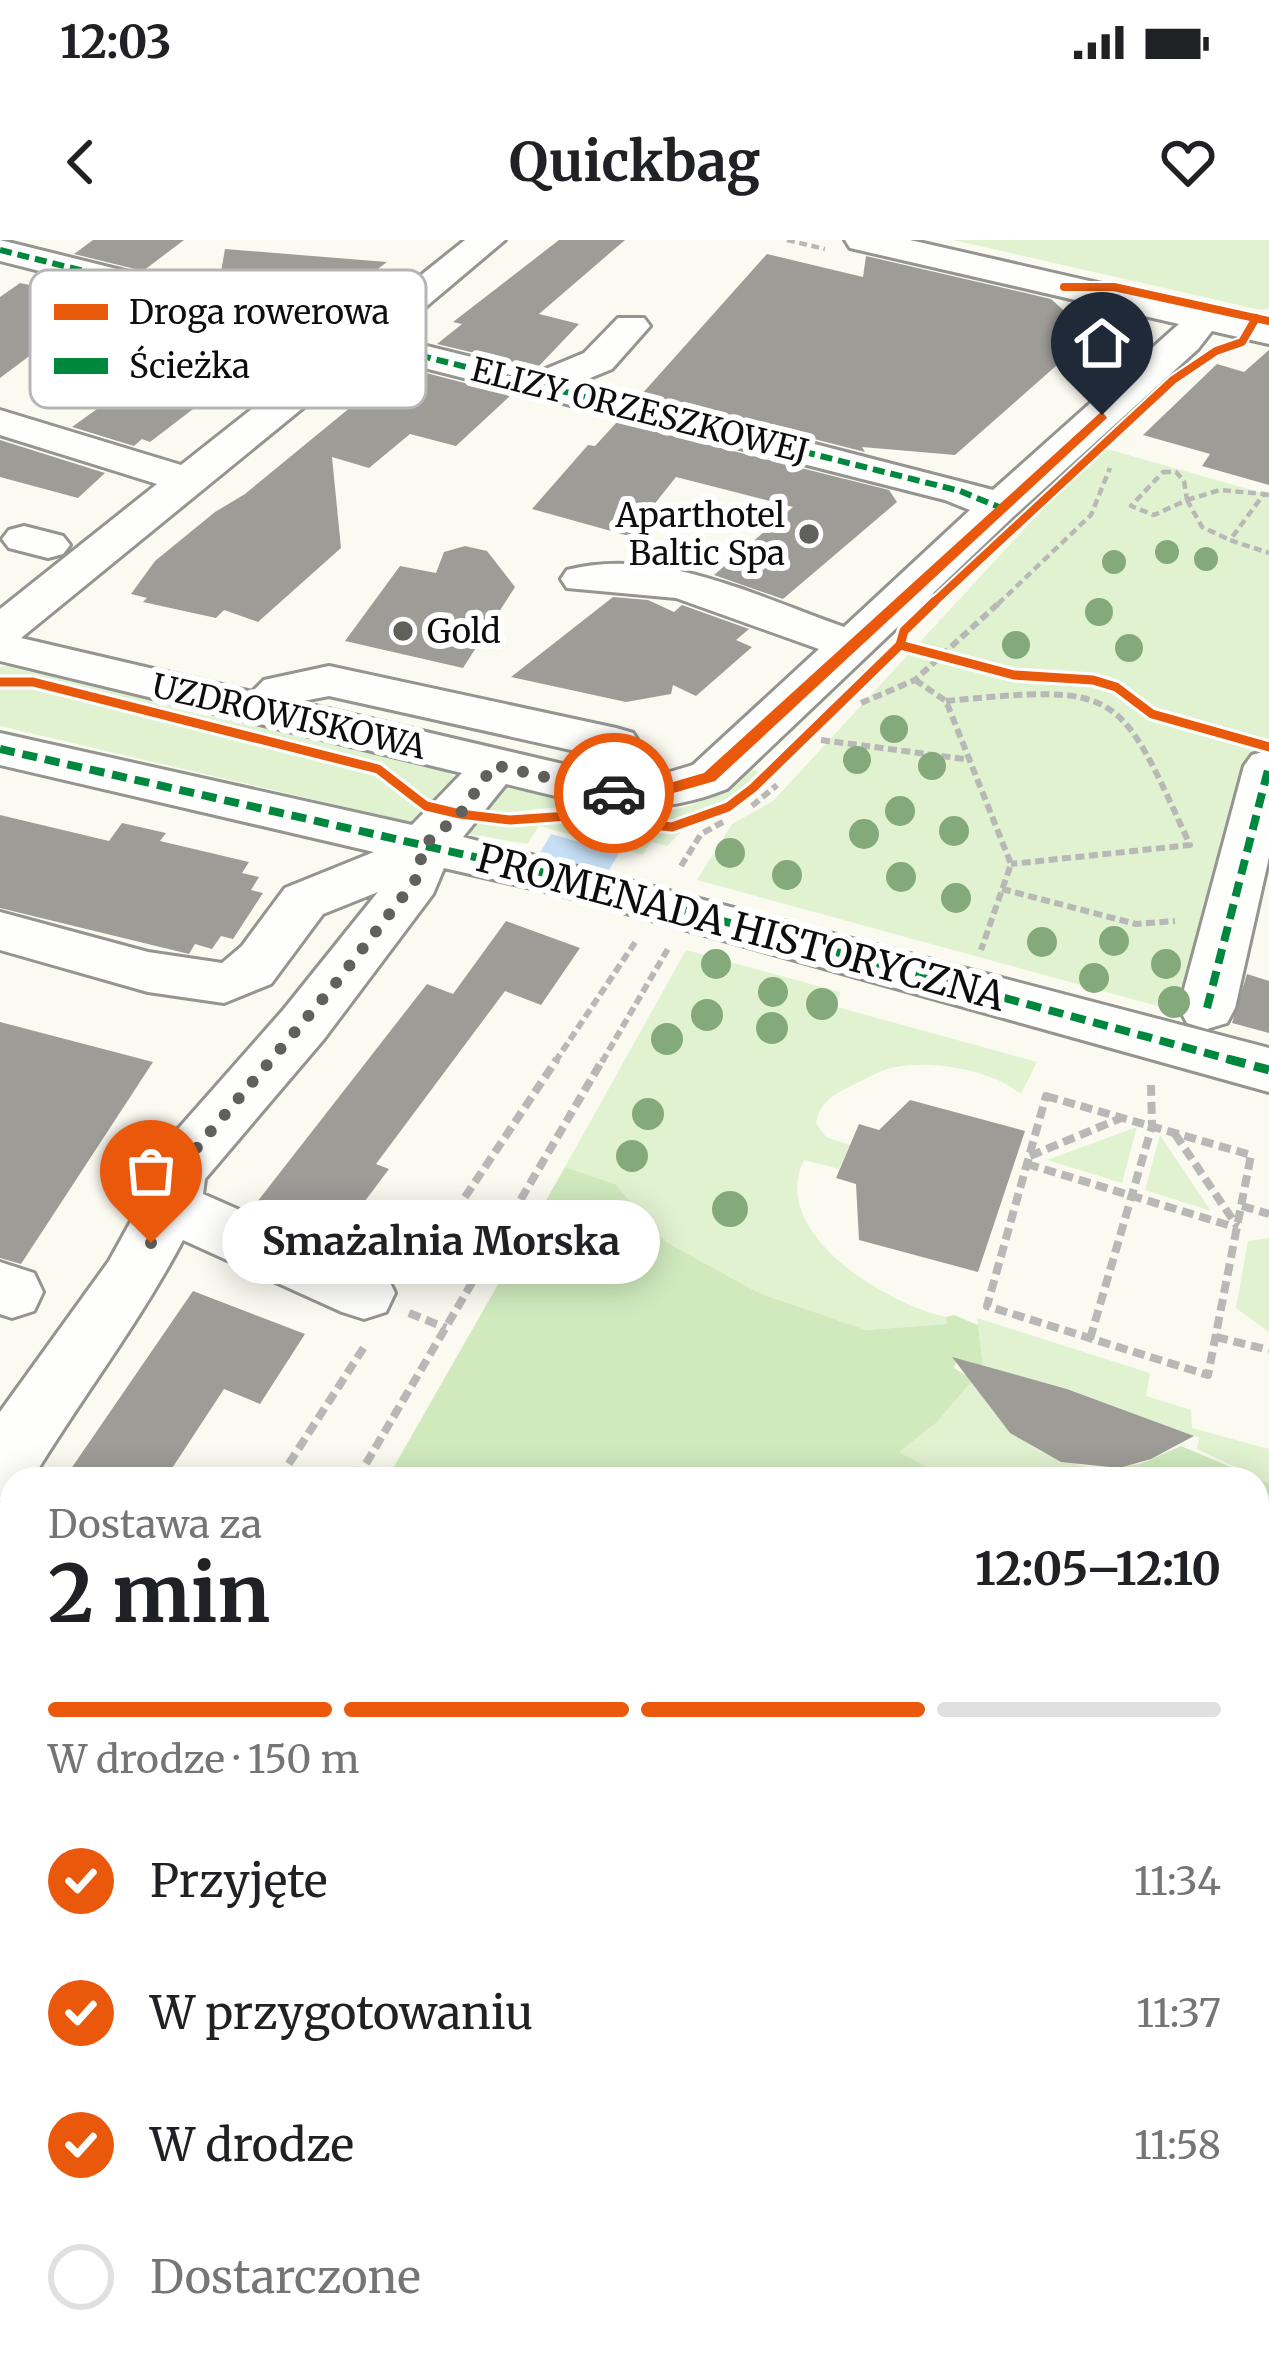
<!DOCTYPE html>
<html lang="pl">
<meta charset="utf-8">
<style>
body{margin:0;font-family:Merriweather,serif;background:#f6f6f6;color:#202124;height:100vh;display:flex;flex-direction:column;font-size:45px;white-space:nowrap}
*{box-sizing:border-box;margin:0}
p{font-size:39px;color:#757577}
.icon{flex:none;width:66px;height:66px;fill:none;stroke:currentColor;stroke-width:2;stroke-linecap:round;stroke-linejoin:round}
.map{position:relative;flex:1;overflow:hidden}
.drawer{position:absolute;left:0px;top:1227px;width:1269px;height:903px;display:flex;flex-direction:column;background:#fff;border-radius:36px 36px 0 0;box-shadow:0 6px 30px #0003}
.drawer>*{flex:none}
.pin{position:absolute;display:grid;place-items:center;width:102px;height:102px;color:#fff;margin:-123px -51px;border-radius:50% 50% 50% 0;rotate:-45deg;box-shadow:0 0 12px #0007}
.pin .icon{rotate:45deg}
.courier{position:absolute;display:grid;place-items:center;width:120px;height:120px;margin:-60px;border:9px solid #ea580c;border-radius:50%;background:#fff;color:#222;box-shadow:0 3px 15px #0007}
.bubble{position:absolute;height:84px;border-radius:42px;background:#fff;box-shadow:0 6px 30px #0003;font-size:39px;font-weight:700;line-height:84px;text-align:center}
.overview em{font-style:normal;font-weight:700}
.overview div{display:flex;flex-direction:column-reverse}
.overview{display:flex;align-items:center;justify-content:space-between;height:204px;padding:0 48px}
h1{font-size:78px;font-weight:700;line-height:90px}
.bar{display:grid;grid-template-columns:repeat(4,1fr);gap:18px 12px;align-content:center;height:144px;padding:0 48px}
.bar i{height:15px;border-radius:9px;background:#e0e0e0}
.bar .current{background:#ea580c}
.bar p{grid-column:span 4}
ol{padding:0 48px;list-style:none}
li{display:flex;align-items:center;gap:36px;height:132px}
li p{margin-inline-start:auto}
li .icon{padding:12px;border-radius:50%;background:#ea580c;color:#fff;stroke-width:4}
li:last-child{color:#757577}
li i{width:66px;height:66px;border:6px solid #e0e0e0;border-radius:50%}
.status{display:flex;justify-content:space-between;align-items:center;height:84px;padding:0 60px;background:#fff;direction:ltr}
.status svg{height:33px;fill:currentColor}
header{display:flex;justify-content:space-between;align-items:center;height:156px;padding:0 48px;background:#fff;font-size:54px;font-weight:700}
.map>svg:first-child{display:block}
</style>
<div class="status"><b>12:03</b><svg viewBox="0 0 49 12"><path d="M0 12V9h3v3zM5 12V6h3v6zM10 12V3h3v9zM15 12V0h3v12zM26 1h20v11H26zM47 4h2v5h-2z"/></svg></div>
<header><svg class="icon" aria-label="back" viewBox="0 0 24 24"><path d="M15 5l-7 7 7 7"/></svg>Quickbag<svg class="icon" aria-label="heart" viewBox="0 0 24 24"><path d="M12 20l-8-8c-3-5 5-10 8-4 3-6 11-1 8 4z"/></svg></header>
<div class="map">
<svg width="1269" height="2129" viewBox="0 0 1269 2129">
<rect width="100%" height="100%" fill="#fbfaf1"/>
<g fill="#e1f2d1">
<polygon points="953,0 1269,0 1269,68 1261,70"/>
<polygon points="1100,207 1269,255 1269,571 1194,776 697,640 732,584 773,561"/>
<polygon points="15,425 445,529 454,537 456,549 426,586 0,486 0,427"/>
<path d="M749,528l11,5c-64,74 -117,39 -195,35 -29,-2 -56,8 -85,3l25,-28c60,13 137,46 196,18 17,-8 33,-22 48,-33z"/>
<polygon points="571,581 646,594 683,590 667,606 651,602 643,615 539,586 527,604 462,593 470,583"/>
<path d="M686,710l154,42 -3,15 200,55 -16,32c-29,-24 -88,-34 -125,-27 -14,2 -30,12 -43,18 -19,10 -33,16 -37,38l10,14 24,8 -11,24 -35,-9c-37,74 85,145 142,157l1,7 -81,6 -107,-37 -93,-51 -51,-58 -50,-17z"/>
<polygon points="1137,887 1122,943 1047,920"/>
<polygon points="1160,895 1211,971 1145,950"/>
<polygon points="1269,998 1269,1092 1236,1068 1248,1001"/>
<polygon points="977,1078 1150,1133 1146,1156 1191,1170 1192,1188 1269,1209 1269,1243 1197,1209 1199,1198 1068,1149 983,1126"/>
<path d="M973,1140c29,56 69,82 131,89l-23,10 -135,-1 -48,-26 39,-30z"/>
</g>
<g fill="#d0eabe">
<polygon points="565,927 615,944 666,1002 759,1053 866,1090 947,1084 946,1077 954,1075 978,1085 983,1126 957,1119 954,1128 973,1140 937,1182 899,1212 946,1238 1013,1239 387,1239"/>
<polygon points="1181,1206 1269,1243 1269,2129 0,2129 0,1963 12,1933 12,2118 1257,2118 1257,1239 1081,1239 1104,1229 1140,1224"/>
</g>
<polygon fill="#c6dff6" points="551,594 619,613 605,637 537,618"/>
<g fill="#9e9c97">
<polygon points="93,0 184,0 143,31 74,14"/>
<polygon points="559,0 625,0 539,74 579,84 537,128 437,104 462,84 453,82"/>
<polygon points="225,9 387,22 336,61 221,32"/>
<polygon points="767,14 863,37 866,16 1051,59 1091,95 955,215 862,207 865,212 641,155"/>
<polygon points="43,36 112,54 0,138 0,57 20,43 30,45"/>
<polygon points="219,81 257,90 265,114 150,202 142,199 134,206 72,187"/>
<polygon points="1269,110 1269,245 1202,226 1210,214 1143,195 1217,124 1244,132"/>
<polygon points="407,128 511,155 456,206 410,194 369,228 332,217 341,308 258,382 224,370 216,378 143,362 147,358 131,354 155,321 215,272 245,254 374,148 380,150"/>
<polygon points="617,182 889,250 897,262 783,359 714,335 793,267 676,237 629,296 532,269 588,205 595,206"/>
<polygon points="0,200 105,233 78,258 0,237"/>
<polygon points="465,306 487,311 515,347 463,428 345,401 400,326 436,333 444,312"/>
<polygon points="613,357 648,360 674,372 682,365 749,389 736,400 752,407 696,456 673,445 671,454 626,462 511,437"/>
<polygon points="0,575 109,601 122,583 166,593 160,601 249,622 242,633 259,637 251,650 263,653 233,699 221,696 212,709 195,704 189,714 0,668"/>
<polygon points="506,681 580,708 541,765 505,751 376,924 389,929 338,997 257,962 427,744 453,754"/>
<polygon points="1247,734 1269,741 1269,793 1232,783"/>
<polygon points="0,782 153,822 21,1024 0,1018"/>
<polygon points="910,860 1025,891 978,1032 859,1000 856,944 836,938 859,884 879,890"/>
<polygon points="193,1051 305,1094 260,1164 224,1149 165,1239 64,1239"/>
<polygon points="952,1117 1067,1149 1194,1196 1151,1219 1119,1228 1061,1222 1010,1193"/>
</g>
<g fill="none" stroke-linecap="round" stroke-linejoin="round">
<defs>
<g id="minor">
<path d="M0,0l355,88 110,-88h40l-115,97 146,36 48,-20 34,-35h26l6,8 -38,43 -34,14 415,107 186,-166 -329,-76 -5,-8h65l359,82v22l-57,-13 -14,18 -184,167 -287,273c-83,33 -138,15 -221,-5l-43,53 806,211v44l-711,-198 -114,-26 -11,26 -109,145 -119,140 -2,15 183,80 9,19 -9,19 -22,7 -22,-7 -159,-72c-44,84 -102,158 -151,239h-20v18l-12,4v-89l109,-151 31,-56 16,-51 128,-145 94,-117 -55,22 -52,70 -47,19 -76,-11 -148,-42v-38l148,40 74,11 20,-17 43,-58 89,-36 -374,-87v-32l412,92 50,-52 -462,-112v-52l157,-125 -157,-49v-25l181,55 152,-120 -333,-84zM369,114l576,146 25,10 -126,117c-87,-30 -183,-81 -277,-57l-6,9 6,9 109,10 143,51 -126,116 -30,9 -49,2 -316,-74 31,-6 287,64 17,-5 7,-11 -7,-11 -17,-5 -287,-62 -65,14 -12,12 -231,-54z"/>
<polygon points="24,286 63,296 70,305 63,314 48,318 9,308 2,299 9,290"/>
<polygon points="1269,510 1269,617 1235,768 1227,783 1207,789 1187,783 1179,768 1244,526 1252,515"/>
<polygon points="0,1022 34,1033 43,1052 34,1071 12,1078 0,1074"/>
</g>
</defs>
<use href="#minor" stroke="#949490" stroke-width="6"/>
<g stroke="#b8b8b6" stroke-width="4.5" stroke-dasharray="8 4.5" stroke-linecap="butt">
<polyline points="787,0 825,9"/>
<polygon points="1163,232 1176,232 1184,241 1187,260 1154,275 1131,266"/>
<polyline points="1269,255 1264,254 1230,300 1269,313"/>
<polyline points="1187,260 1202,287 1230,300"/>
<polyline points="1187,260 1220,250 1264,254"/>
<polyline points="998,364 1091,275 1110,228"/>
</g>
<g stroke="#b8b8b6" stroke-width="6" stroke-dasharray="9 4.5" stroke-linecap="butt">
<polyline points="915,440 946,461 1011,624 981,710"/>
<path d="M946,461c176,-17 172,-13 244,144l-179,19"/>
<polyline points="861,463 915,440 1001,361"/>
<polyline points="821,500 972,520"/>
<polyline points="752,566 777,545"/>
<polyline points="681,626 701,594 723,582"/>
<polyline points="1002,649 1136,684 1175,681"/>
<polyline points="555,822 636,701"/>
<polyline points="602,822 669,707"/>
</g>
<g stroke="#b8b8b6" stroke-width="8" stroke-dasharray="12 6" stroke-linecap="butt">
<polygon points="1046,856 1251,915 1208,1135 987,1066"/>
<polyline points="1175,894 1237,986"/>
<polyline points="1030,916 1121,878"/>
<polyline points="1027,924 1238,988"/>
<polyline points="1242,966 1269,974"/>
<polyline points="415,1032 557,819"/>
<polyline points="409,1073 446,1088"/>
<polyline points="1216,1097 1269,1110"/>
<polyline points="1090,1099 1152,886 1151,845"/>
<polyline points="279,1239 366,1104"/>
<polyline points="357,1239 603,819"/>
</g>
<g stroke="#b8b8b6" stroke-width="9" stroke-dasharray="15 8" stroke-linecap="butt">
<polyline points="0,1724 12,1696"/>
<polyline points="0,1926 12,1896"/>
</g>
<use href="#minor" fill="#fefefd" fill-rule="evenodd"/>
<polyline stroke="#00873e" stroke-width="6" stroke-dasharray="12 6" stroke-linecap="butt" points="0,10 960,251 999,267"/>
<g stroke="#00873e" stroke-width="8" stroke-dasharray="15 8" stroke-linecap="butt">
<polyline points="0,509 558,636 1239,822"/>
<polyline points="1207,768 1269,526"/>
</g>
<polyline stroke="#00873e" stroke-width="9" stroke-dasharray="18 9" stroke-linecap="butt" points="1228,819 1269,830"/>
<defs>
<g id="cycleway-far1">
<polyline points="1064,47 1114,47 1269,81"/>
<polyline points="932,364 1173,140 1216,111 1242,102 1256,78"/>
</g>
<g id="cycleway">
<polyline points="900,405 1014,435 1093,440 1116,447 1152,474 1269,507"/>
<polyline points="0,442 33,442 378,529 426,566 460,574 510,580 569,576 672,587 728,567 753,548 900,405 904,391 935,361"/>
</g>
</defs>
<use href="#cycleway-far1" stroke="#fff" stroke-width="12"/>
<use href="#cycleway" stroke="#fff" stroke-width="15"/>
<use href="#cycleway-far1" stroke="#e8590c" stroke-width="8"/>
<use href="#cycleway" stroke="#e8590c" stroke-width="9"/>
</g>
<g fill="#84a97b">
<circle cx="1167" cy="312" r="12"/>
<circle cx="1206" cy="319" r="12"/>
<circle cx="1114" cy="322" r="12"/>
<circle cx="1099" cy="372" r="14"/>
<circle cx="1016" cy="405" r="14"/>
<circle cx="1129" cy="408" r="14"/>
<circle cx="894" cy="489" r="14"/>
<circle cx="857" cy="520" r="14"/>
<circle cx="932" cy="526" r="14"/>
<circle cx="900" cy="571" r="15"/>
<circle cx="954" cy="591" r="15"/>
<circle cx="864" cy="594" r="15"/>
<circle cx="730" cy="613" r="15"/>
<circle cx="787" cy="635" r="15"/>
<circle cx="901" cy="637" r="15"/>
<circle cx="956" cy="658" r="15"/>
<circle cx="1114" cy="701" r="15"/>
<circle cx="1042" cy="702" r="15"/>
<circle cx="716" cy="724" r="15"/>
<circle cx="1166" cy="724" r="15"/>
<circle cx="1094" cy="738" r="15"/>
<circle cx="773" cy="752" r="15"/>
<circle cx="1174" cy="762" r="16"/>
<circle cx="822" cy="764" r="16"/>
<circle cx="707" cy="775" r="16"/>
<circle cx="772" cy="788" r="16"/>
<circle cx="667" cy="799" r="16"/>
<circle cx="648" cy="874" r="16"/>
<circle cx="632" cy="916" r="16"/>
<circle cx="730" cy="969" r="18"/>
</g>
<polygon fill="#ea580c" points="1102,171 1107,178 715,541 649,560 609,557 607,553 614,548 649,549 704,533"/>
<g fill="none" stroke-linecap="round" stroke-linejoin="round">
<polyline stroke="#60605d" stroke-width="12" stroke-dasharray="0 21.6" points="151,1003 170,967 177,931 332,748 415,641 425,604 460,574 494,525 614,553"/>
</g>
<g fill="#60605d" stroke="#fff" stroke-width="4.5">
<circle cx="809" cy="294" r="12"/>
<circle cx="403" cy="391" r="12"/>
</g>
<g text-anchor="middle" stroke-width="12" stroke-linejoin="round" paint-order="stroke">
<g font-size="33" fill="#0d0d0d" stroke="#fff">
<text transform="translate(640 170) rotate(14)" y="12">ELIZY ORZESZKOWEJ</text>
<text transform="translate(289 476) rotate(13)" y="12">UZDROWISKOWA</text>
</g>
<g font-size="33" fill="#0d0d0d" stroke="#fff" text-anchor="end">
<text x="785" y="287">Aparthotel<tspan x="785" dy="38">Baltic Spa</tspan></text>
<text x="427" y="403" text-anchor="start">Gold</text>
</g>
<g font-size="39" fill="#0d0d0d" stroke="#fff">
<text transform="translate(741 687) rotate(15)" y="14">PROMENADA HISTORYCZNA</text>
</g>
</g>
<rect x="30" y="30" width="396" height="138" rx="18" fill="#fff" stroke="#b6b6b6" stroke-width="3"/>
<rect x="54" y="64" width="54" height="16" fill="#e8590c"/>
<rect x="54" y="118" width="54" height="16" fill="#00873e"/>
<g font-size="33" fill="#0d0d0d">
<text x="129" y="84">Droga rowerowa</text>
<text x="129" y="138">Ścieżka</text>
</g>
</svg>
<div class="pin" style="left:151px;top:1003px;background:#ea580c"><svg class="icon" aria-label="bag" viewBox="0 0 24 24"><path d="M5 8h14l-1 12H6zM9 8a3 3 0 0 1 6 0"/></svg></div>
<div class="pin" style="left:1102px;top:175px;background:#1f2937"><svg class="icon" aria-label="home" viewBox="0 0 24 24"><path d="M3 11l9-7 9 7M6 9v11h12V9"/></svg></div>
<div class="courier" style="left:614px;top:553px"><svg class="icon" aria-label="car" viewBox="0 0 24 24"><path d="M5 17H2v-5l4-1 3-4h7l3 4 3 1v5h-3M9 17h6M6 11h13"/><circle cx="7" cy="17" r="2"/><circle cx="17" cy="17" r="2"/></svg></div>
<div class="bubble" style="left:222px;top:960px;width:438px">Smażalnia Morska</div>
<section class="drawer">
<div class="overview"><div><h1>2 min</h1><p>Dostawa za</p></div><em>12:05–12:10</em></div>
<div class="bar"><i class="current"></i><i class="current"></i><i class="current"></i><i></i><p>W drodze · 150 m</p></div>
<ol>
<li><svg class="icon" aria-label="check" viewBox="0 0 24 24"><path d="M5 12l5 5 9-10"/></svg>Przyjęte<p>11:34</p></li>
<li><svg class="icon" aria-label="check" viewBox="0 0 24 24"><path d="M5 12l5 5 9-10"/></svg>W przygotowaniu<p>11:37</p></li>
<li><svg class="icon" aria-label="check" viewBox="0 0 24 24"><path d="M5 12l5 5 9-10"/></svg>W drodze<p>11:58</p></li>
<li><i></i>Dostarczone</li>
</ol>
</section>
</div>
